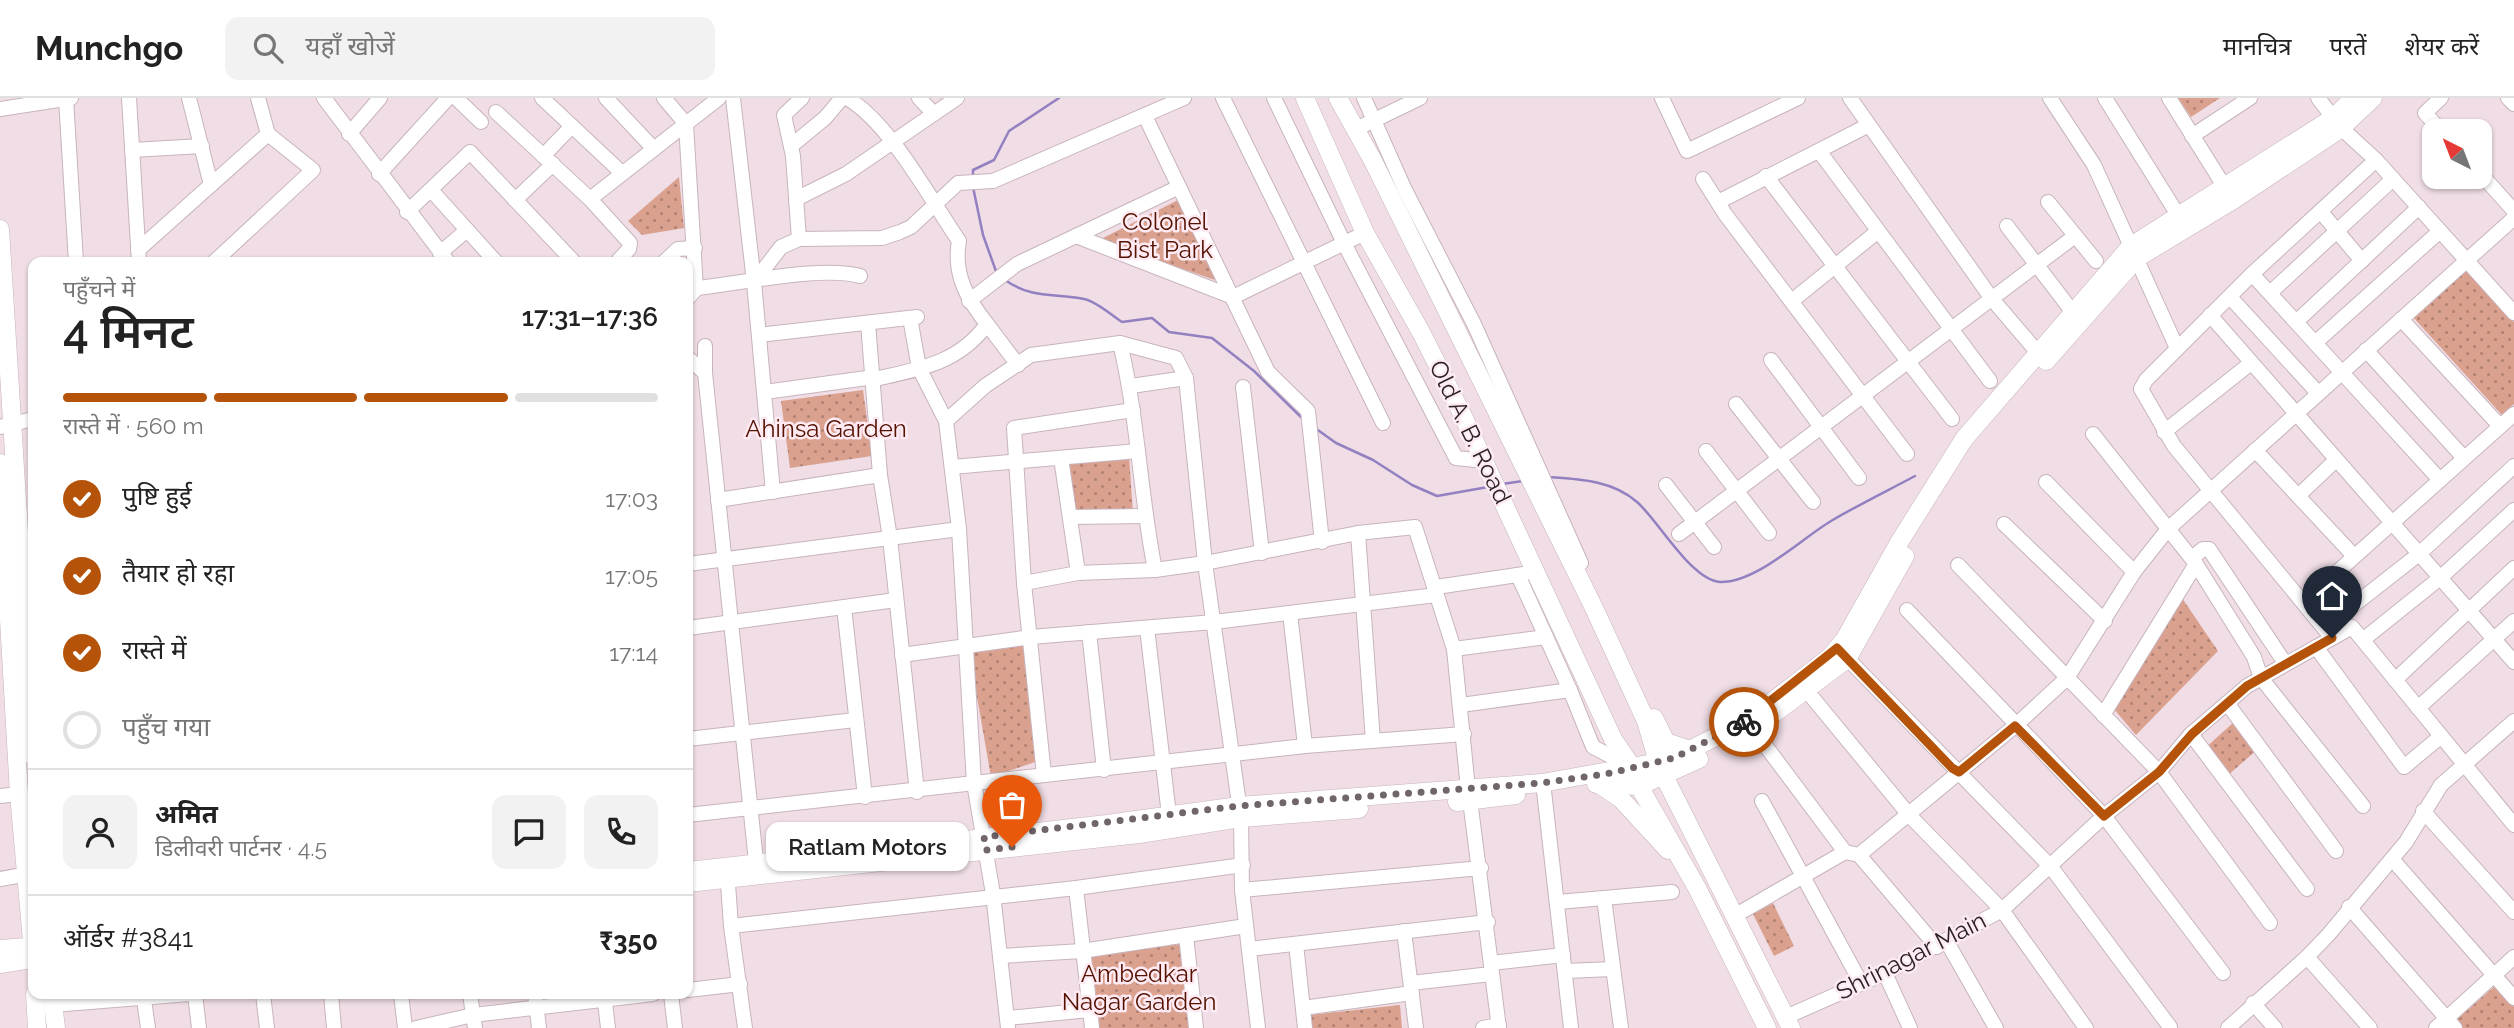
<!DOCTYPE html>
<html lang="hi">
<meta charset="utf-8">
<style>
body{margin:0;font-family:Raleway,"Noto Sans Devanagari",sans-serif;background:#f2f2f2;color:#222;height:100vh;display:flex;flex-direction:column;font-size:26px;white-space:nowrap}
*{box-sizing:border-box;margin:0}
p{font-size:23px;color:#767676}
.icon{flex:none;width:38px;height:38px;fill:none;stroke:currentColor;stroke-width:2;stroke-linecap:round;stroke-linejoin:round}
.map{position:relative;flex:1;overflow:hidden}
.side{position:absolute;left:28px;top:159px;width:665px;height:742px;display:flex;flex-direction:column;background:#fff;border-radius:14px;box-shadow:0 2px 5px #0004}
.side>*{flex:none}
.needle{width:46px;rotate:318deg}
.tools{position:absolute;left:2422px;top:21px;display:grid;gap:14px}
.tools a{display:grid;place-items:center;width:70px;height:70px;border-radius:14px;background:#fff;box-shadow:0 2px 5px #0004;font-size:35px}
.pin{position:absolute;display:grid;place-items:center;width:60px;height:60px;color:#fff;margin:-72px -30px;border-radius:50% 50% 50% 0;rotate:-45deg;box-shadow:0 0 7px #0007}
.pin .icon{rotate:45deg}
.courier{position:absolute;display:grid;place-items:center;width:70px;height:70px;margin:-35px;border:5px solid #b45309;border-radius:50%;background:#fff;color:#222;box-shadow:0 2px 9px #0007}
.bubble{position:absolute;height:49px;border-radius:14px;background:#fff;box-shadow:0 2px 5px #0004;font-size:23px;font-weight:600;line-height:49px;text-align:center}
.headline em{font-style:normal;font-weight:600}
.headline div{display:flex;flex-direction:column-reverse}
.headline{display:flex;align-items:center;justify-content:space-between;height:119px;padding:0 35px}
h1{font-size:46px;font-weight:600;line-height:52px}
.bar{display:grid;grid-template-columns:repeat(4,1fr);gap:10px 7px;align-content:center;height:84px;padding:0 35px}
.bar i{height:9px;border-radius:5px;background:#e0e0e0}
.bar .current{background:#b45309}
.bar p{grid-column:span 4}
.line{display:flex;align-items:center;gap:18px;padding:0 35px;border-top:2px solid #e0e0e0}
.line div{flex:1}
.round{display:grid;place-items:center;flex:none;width:74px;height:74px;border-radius:14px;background:#f2f2f2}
ol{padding:0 35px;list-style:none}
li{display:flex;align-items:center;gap:21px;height:77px}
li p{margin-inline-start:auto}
li .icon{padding:7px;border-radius:50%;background:#b45309;color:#fff;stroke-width:4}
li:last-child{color:#767676}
li i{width:38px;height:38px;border:4px solid #e0e0e0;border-radius:50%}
header{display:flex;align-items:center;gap:42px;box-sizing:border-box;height:98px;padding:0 35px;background:#fff;border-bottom:2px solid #e0e0e0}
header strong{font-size:33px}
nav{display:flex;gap:38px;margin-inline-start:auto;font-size:24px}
.search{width:490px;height:63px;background:#f2f2f2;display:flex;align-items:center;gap:18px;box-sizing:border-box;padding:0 24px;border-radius:14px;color:#767676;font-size:26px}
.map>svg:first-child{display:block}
</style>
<header>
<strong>Munchgo</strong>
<div class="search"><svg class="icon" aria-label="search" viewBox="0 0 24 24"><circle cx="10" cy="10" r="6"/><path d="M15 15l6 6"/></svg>यहाँ खोजें</div>
<nav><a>मानचित्र</a><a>परतें</a><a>शेयर करें</a></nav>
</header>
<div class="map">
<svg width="2514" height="930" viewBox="0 0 2514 930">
<defs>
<pattern id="park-dots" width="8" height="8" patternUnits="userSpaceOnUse" patternTransform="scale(1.75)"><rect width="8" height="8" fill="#dba18f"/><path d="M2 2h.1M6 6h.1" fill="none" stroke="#b28375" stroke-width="1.8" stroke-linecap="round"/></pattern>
</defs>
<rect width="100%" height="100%" fill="#f0dde6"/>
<g fill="url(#park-dots)">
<polygon points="2178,0 2220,0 2191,19"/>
<polygon points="679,79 684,130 642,137 628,123"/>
<polygon points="1178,102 1215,182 1099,142"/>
<polygon points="2465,170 2514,224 2514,306 2502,317 2412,218"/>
<polygon points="863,292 872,358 790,370 781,303"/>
<polygon points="1129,358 1133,416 1070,420 1066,363"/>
<polygon points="2182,500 2218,553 2136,637 2113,610"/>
<polygon points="1023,543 1047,660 991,679 969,553"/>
<polygon points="2235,623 2258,651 2227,678 2203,652"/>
<polygon points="1773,805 1794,848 1774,858 1753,816"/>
<polygon points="1181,846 1189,930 1095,930 1088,855"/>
<polygon points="2496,887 2514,909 2514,930 2461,930 2455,923"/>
<polygon points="1400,907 1402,930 1311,930 1310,917"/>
</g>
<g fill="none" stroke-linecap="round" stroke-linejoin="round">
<g stroke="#9380c1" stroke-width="2.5">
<polyline points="973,79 973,72 994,62 1009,33 1059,0"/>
<polyline points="973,89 983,137 997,176"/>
<path d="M1005,182c27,19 50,13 79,19 12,2 27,16 38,23l30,-4 17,14 43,6 42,33 50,49"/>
<polyline points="1315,330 1336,345 1373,362 1412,387 1437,398 1488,389"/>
<path d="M1547,379c31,2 65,3 90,25 21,18 54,78 83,80 36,1 81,-43 111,-61 27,-16 56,-30 84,-45"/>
<polyline points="1502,386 1523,383"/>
</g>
<defs>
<g id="minor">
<polyline points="129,0 139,164"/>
<polyline points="189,0 211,87"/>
<polyline points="324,0 448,164"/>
<polyline points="456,0 481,24"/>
<polyline points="542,0 622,75"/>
<polyline points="606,0 654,51"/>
<polyline points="664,0 686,26 696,191 688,200"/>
<polyline points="733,0 754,184 773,394"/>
<path d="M847,0c43,25 84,102 112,143 -6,33 8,58 28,83 -28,39 -67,45 -112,55"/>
<polyline points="919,0 934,16"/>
<polyline points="1223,0 1383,325"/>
<polyline points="1274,0 1345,147 1456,360 1485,363"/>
<polyline points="1364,0 1405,92 1474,226 1581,465"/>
<polyline points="1662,0 1687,53 1798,0"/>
<polyline points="1850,0 1992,201 2045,263"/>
<polyline points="2050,0 2094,67 2177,250"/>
<polyline points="2105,0 2178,117"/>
<polyline points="2169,0 2224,88"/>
<polyline points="2318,0 2341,30 2376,62 2514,215"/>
<polyline points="2508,0 2514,6"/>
<polyline points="66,1 76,164"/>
<polyline points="0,11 71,0"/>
<polyline points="496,14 590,101 630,145 629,151 617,164"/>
<polyline points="1145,18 1268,274 1308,313 1322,444"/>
<polyline points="1356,31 1420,0"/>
<polyline points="2441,33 2425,15 2441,0"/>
<polyline points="349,36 380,0"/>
<polyline points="2192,38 2250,0"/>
<polyline points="791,48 825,20 842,0"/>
<polyline points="132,52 202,48"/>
<polyline points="1819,53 1990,283"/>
<polyline points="543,58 572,28"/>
<polyline points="2480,75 2514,113"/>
<polyline points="379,76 448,0"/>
<polyline points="1766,78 1952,321"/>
<polyline points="1703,81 1725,116 1907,356"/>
<polyline points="431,92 496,164"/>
<polyline points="590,101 719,0"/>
<polyline points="796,101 846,76 957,0"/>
<polyline points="515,102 553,66"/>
<polyline points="1718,104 1867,28"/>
<polyline points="2048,104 2096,163"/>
<polyline points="407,114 470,54 574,164"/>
<polyline points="2321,114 2362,163"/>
<polyline points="2007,128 2078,221"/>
<polyline points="1076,138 1233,199 1365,135"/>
<polyline points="799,141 793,58 784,17 802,0"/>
<polyline points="138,152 268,36"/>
<polyline points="440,155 467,132"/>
<polyline points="214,164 313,72 268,36 258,0"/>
<polyline points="664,164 678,151 695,150"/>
<polyline points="2252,176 2440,382"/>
<polyline points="754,184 781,149 799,141 882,140 900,134 911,129 958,85 993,83 1184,0"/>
<path d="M696,190c42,-4 127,-23 164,-12"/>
<polyline points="2270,195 2393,81"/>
<polyline points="2230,199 2318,295"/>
<polyline points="1793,202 1877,134"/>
<polyline points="969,203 1017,166 1179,89"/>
<polyline points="2210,217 2514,564"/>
<polyline points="910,220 919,270 946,323 959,431 974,685 993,796 1008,930"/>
<polyline points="2401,221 2500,328"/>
<polyline points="2296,224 2419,109"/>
<polyline points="868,225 880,377 890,440 917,694"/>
<polyline points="987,226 1018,267"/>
<polyline points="759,237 917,219"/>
<path d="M1120,245c18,75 20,152 35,227"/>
<polyline points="2315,245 2440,133"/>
<polyline points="705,248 705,275"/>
<polyline points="2366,252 2464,360"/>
<polyline points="688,260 705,275 757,773"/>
<polyline points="1771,262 1859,380"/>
<polyline points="1131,288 1186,280"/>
<polyline points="1243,289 1262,455"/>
<polyline points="765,294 874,279"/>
<polyline points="1736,306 1813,404"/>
<polyline points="946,323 985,288 1031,257 1120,245 1176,260 1186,280 1205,465 1241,720 1242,792 1258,930"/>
<polyline points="0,329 33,321"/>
<polyline points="2164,334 2251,265"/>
<polyline points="2093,336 2196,466 2254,559 2261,580 2363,708"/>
<polyline points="2255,352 2354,458"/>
<polyline points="1706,353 1769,435"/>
<polyline points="1061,360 1078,475"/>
<polyline points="952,369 1138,353"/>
<polyline points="2046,384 2134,474"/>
<polyline points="1666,387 1714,449"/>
<polyline points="2298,398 2336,362"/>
<polyline points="718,402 880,377"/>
<polyline points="1072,419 1144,418"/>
<polyline points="2004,426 2105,523"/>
<polyline points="1358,435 1373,643"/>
<polyline points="1679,436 2075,138"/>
<polyline points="2192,460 2203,451 2209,451 2285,565"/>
<polyline points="688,466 959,431"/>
<polyline points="1958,467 2159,674 2270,825"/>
<polyline points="1518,477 1570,592 1593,649 1632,669"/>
<polyline points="2326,484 2514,316"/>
<polyline points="1024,485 1078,475 1155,472 1205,465 1358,435 1415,429 1454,551 1468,691"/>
<polyline points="1436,489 1524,476"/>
<polyline points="844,509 865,699"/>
<polyline points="1907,512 2104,718 2223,875"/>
<polyline points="2345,514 2419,456 2514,368"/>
<polyline points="1290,515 1305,648"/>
<polyline points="688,530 896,502"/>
<polyline points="1147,530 1169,717"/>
<polyline points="1089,534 1104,672"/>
<polyline points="2332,540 2174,348 2141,291 2146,282 2252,176 2376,62"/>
<polyline points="2364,541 2440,480 2514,412"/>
<polyline points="2316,549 2404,669 2440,639"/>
<polyline points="1454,551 1546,539"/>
<polyline points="1841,554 2051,769 2170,929"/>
<polyline points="902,557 1031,539 1214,524 1436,497"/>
<polyline points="2395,582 2514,470"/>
<polyline points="1807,593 1910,718 2002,812 2086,930"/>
<polyline points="2227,605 2336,753"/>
<polyline points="1461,607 1570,592"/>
<polyline points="2418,610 2514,523"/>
<polyline points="2103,617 2196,466"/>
<polyline points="1747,623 1845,754"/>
<polyline points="2191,636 2307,791"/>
<polyline points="688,641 855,622"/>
<polyline points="1044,677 1024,485 1014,330 1133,312"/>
<polyline points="1544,693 1571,930"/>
<polyline points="0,698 19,696"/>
<polyline points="1470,702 1499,930"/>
<polyline points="1762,703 1861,885"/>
<polyline points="2423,713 2514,814"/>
<polyline points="688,717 1305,648 1464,636"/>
<polyline points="1859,757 1937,849"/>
<polyline points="2392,761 2514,900"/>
<polyline points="727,772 731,828 745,930"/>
<polyline points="0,781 28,776"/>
<polyline points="1076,790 1092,930"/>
<polyline points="1242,792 1481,770"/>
<polyline points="1604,800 1621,930"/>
<polyline points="1558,804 1672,794"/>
<polyline points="2349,809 2455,930"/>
<polyline points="1736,817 1845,754 1859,757 2015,628 2067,580 2134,474 2168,431 2514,120"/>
<polyline points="731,828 1076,790 1243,767"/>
<polyline points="1404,833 1416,930"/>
<polyline points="1186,837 1196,930"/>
<polyline points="1947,844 1996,930"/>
<polyline points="1296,846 1305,930"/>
<polyline points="1249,851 1488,824"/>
<polyline points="1000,858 1082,853 1246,828"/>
<polyline points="2307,859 2370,930"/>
<polyline points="1491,865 1563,857"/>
<polyline points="1565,873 1613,871"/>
<polyline points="1885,875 1910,930"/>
<polyline points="1411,885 1491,876"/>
<polyline points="688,892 740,886"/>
<polyline points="195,896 199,930"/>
<polyline points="263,896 267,930"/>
<polyline points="331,896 334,930"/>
<polyline points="401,896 405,930"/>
<polyline points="470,896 475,930"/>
<polyline points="535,896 539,930"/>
<polyline points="604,896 608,930"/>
<polyline points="671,896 675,930"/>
<polyline points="144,902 148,930"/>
<polyline points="2253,905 2275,930"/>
<polyline points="53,907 189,896"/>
<polyline points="1303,910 1412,895"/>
<polyline points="1786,919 1885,875 2002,812 2104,718 2159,674 2191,636 2247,588 2352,529 2514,727"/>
<polyline points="1008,920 1089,912"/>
<polyline points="416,930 473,917 653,896"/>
<polyline points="1483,930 1499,927"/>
<polyline points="2228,930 2307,859 2329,836 2406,744 2441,687 2514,623"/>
<polyline points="2436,930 2514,859"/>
</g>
<g id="major">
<polyline points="1338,0 1372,61 1594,510 1646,623 1658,664 1674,660 1747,623 1830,559 1845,541 1900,443 1964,341 2131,148 2333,20 2354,0"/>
<polyline points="0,131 33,658"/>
<polyline points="2046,263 2137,160 2233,102 2340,31 2373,0"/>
<polyline points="0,365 19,696 32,843"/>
<polyline points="1776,614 1847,561 1905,458"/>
<polyline points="1654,620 1666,644 1690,652"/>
<polyline points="1699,661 1639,688 1632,669 1658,664 1664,678 1791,930"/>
<polyline points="1596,686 1639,688 1697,790 1767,930"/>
<polyline points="1599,686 1621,701 1668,752"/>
<polyline points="1457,704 1516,697"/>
<polyline points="688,773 1107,726 1239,708 1542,685 1632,669 1613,641 1463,318 1422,236 1365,135 1305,0"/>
<polyline points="688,785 1139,736 1241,720 1359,711"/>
<polyline points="0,851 27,849"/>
<polyline points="0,866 31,861"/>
<polyline points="35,896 37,930"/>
<polyline points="52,896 56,930"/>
</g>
</defs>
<use href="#minor" stroke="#c7b4bd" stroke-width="16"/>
<use href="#major" stroke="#c7b4bd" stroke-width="19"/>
<use href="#minor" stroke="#fff" stroke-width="14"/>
<use href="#major" stroke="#fff" stroke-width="18"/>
</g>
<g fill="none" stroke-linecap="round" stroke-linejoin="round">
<polyline stroke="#70656a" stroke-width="7" stroke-dasharray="0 12.6" points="1012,749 986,752 984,739 1239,708 1542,685 1606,676 1674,660 1744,624"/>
<polyline stroke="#b45309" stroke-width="9" points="1744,624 1837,550 1952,670 1959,674 2015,628 2104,718 2159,674 2192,636 2247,588 2332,540"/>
</g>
<g text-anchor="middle" stroke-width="5" stroke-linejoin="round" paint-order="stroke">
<g font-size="24" fill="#551200" stroke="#feeaf3">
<text x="1165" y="132">Colonel<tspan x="1165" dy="28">Bist Park</tspan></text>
<text x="826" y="339">Ahinsa Garden</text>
<text x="1139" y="884">Ambedkar<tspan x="1139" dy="28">Nagar Garden</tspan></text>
</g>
<g font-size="24" fill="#2b2427" stroke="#feeaf3">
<text transform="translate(1470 334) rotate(64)" y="8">Old A. B. Road</text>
<text transform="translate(1911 858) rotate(-27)" y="8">Shrinagar Main</text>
</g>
</g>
</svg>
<div class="tools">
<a><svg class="needle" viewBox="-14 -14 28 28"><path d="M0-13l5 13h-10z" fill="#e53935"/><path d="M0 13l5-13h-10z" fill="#767676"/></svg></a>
</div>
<div class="pin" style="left:1012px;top:749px;background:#ea580c"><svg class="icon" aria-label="bag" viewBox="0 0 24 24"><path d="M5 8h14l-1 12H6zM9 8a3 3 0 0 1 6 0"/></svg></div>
<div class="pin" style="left:2332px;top:540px;background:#1f2937"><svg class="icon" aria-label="home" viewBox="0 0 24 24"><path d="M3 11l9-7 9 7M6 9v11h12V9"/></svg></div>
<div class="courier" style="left:1744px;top:624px"><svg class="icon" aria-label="bike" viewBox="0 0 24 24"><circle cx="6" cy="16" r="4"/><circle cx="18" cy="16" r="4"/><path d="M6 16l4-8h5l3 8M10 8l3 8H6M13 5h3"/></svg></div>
<div class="bubble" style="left:766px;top:724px;width:203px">Ratlam Motors</div>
<section class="side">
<div class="headline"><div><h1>4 मिनट</h1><p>पहुँचने में</p></div><em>17:31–17:36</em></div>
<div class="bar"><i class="current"></i><i class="current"></i><i class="current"></i><i></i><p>रास्ते में · 560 m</p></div>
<ol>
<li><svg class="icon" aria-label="check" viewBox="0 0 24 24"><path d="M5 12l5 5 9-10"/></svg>पुष्टि हुई<p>17:03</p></li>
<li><svg class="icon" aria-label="check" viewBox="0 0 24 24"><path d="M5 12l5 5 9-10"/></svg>तैयार हो रहा<p>17:05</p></li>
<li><svg class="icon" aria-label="check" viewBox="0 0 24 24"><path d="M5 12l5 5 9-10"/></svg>रास्ते में<p>17:14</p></li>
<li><i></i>पहुँच गया</li>
</ol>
<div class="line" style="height:126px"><a class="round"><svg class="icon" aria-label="person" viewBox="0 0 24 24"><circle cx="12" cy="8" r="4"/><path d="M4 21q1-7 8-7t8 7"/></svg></a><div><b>अमित</b><p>डिलीवरी पार्टनर · 4.5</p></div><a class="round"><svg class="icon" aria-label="chat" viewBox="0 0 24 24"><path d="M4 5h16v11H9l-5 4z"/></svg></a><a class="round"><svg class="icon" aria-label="phone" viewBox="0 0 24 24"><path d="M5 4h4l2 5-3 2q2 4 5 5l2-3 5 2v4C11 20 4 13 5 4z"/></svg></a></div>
<div class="line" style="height:91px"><div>ऑर्डर #3841</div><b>₹350</b></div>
</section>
</div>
